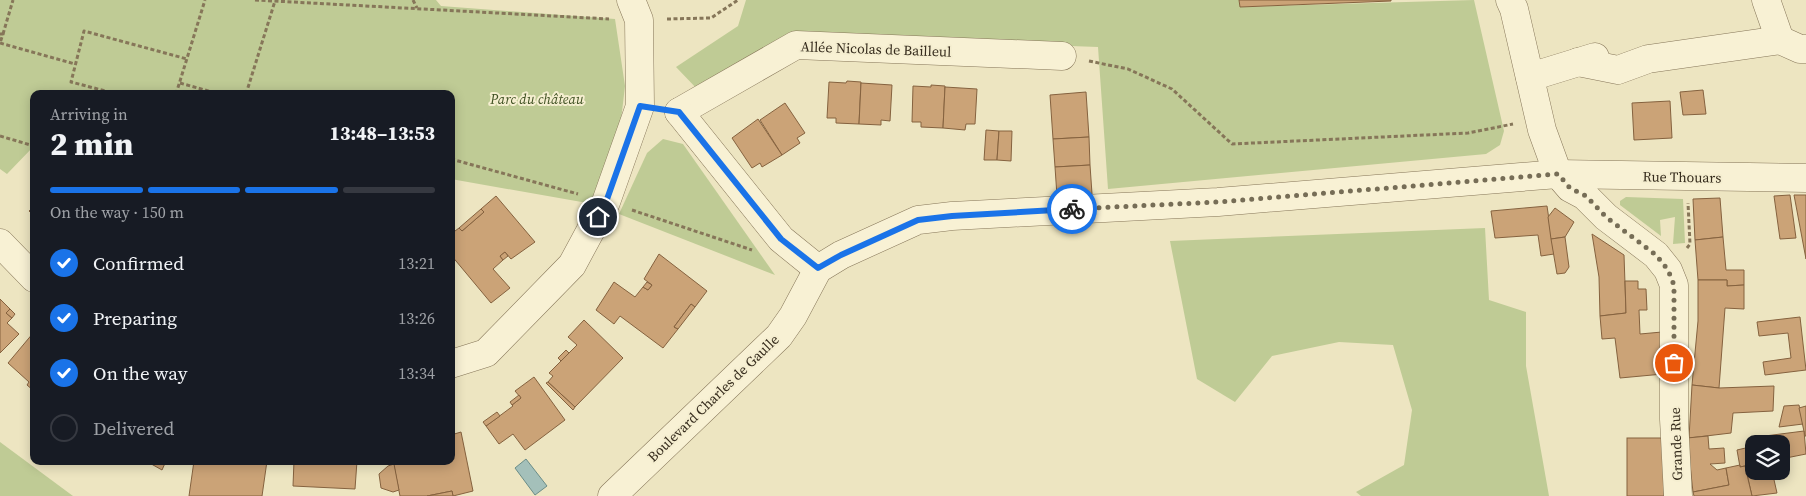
<!DOCTYPE html>
<meta charset="utf-8">
<style>
body{margin:0;font-family:"Source Serif 4",serif;background:#242831;color:#f1f3f6;height:100vh;display:flex;flex-direction:column;font-size:19px;white-space:nowrap}
*{box-sizing:border-box;margin:0}
p{font-size:16px;color:#9ea1a6}
.icon{flex:none;width:28px;height:28px;fill:none;stroke:currentColor;stroke-width:2;stroke-linecap:round;stroke-linejoin:round}
.map{position:relative;flex:1;overflow:hidden}
.details{position:absolute;left:30px;top:90px;width:425px;height:375px;display:flex;flex-direction:column;background:#171b24;border-radius:10px;box-shadow:0 2px 12px #0003}
.details>*{flex:none}
.tools{position:absolute;left:1745px;top:435px;display:grid;gap:10px}
.tools a{display:grid;place-items:center;width:45px;height:45px;border-radius:10px;background:#171b24;box-shadow:0 2px 12px #0003;font-size:25px}
.pin{position:absolute;display:grid;place-items:center;width:42px;height:42px;color:#fff;margin:-21px;border:2px solid #fff;border-radius:50%;box-shadow:0 1px 5px #0007}
.courier{position:absolute;display:grid;place-items:center;width:50px;height:50px;margin:-25px;border:4px solid #1a73e8;border-radius:50%;background:#fff;color:#222;box-shadow:0 1px 6px #0007}
.head em{font-style:normal;font-weight:800}
.head div{display:flex;flex-direction:column-reverse}
.head{display:flex;align-items:center;justify-content:space-between;height:85px;padding:0 20px}
h1{font-size:32px;font-weight:800;line-height:38px}
.bar{display:grid;grid-template-columns:repeat(4,1fr);gap:8px 5px;align-content:center;height:60px;padding:0 20px}
.bar i{height:6px;border-radius:4px;background:#363941}
.bar .on{background:#1a73e8}
.bar p{grid-column:span 4}
ol{padding:0 20px;list-style:none}
li{display:flex;align-items:center;gap:15px;height:55px}
li p{margin-inline-start:auto}
li .icon{padding:5px;border-radius:50%;background:#1a73e8;color:#fff;stroke-width:4}
li:last-child{color:#9ea1a6}
li i{width:28px;height:28px;border:2px solid #363941;border-radius:50%}
.map>svg:first-child{display:block}
</style>
<div class="map">
<svg width="1806" height="496" viewBox="0 0 1806 496">
<rect width="100%" height="100%" fill="#ede5c1"/>
<g fill="#bfcb95">
<polygon points="0,0 436,0 441,6 615,19 625,86 618,146 593,204 451,179 451,94 34,94 34,146 7,174 0,169"/>
<polygon points="746,0 1239,0 1240,7 1474,0 1504,131 1500,145 1486,154 1108,189 1098,47 791,36 699,91 676,67 738,26"/>
<polygon points="663,139 683,144 775,275 619,214 647,153"/>
<polygon points="1626,197 1683,199 1685,243 1673,244 1675,217 1660,220 1661,236 1620,205 1620,201"/>
<polygon points="1485,228 1489,300 1526,312 1526,366 1549,496 1361,496 1356,492 1404,465 1412,410 1393,345 1339,342 1272,356 1235,402 1197,379 1170,241"/>
<polygon points="0,442 73,496 0,496"/>
</g>
<polygon fill="#a4c0ba" stroke="#6b8d88" points="526,459 547,486 535,495 515,468"/>
<g fill="#cba377" stroke="#85623f">
<polygon points="1239,0 1391,0 1391,1 1240,7"/>
<polygon points="847,81 861,82 859,124 836,123 836,118 827,118 829,82 846,83"/>
<polygon points="861,83 892,85 890,121 881,120 881,125 859,124"/>
<polygon points="931,85 945,86 943,128 921,127 921,122 912,122 913,86 931,87"/>
<polygon points="945,87 977,89 975,124 966,124 965,130 943,128"/>
<polygon points="1703,90 1706,114 1683,115 1680,92"/>
<polygon points="1086,92 1089,137 1053,139 1050,95"/>
<polygon points="1670,101 1672,138 1634,140 1632,103"/>
<polygon points="785,103 805,133 797,138 800,143 782,155 760,120"/>
<polygon points="758,119 782,155 762,167 760,163 752,168 732,138"/>
<polygon points="986,130 999,131 997,160 984,160"/>
<polygon points="999,131 1012,131 1011,161 997,160"/>
<polygon points="1089,137 1090,165 1055,167 1053,139"/>
<polygon points="1090,165 1092,194 1057,196 1055,167"/>
<polygon points="1790,195 1796,238 1780,239 1774,196"/>
<polygon points="1794,195 1806,195 1806,259"/>
<polygon points="496,196 535,242 511,259 505,252 500,256 503,260 493,269 510,288 491,303 451,255 451,234 459,228 462,231 484,212 481,209"/>
<polygon points="1720,198 1723,237 1695,240 1693,199"/>
<polygon points="34,206 34,216 29,211"/>
<polygon points="1547,206 1554,254 1541,256 1538,235 1495,238 1491,211"/>
<polygon points="1555,208 1574,222 1565,237 1551,239 1548,217"/>
<polygon points="481,209 484,212 462,231 459,228"/>
<polygon points="1592,234 1624,255 1626,313 1600,316 1599,277"/>
<polygon points="1565,237 1569,267 1565,273 1557,274 1551,239"/>
<polygon points="1723,237 1726,270 1744,270 1744,285 1727,286 1727,280 1698,280 1695,240"/>
<polygon points="505,252 508,256 503,260 500,256"/>
<polygon points="659,254 707,291 695,307 691,304 674,327 678,329 663,348 620,316 614,324 596,310 614,282 635,297 643,287 648,290 652,285 644,279"/>
<polygon points="1698,280 1727,280 1727,286 1744,285 1744,309 1725,308 1719,388 1692,385 1698,321"/>
<polygon points="1625,281 1638,281 1638,289 1646,289 1647,310 1639,310 1640,334 1662,332 1663,374 1620,378 1615,338 1602,339 1600,316 1626,313"/>
<polygon points="647,282 652,285 648,290 643,287"/>
<polygon points="0,299 10,309 6,313 12,318 7,323 19,334 0,353"/>
<polygon points="691,304 695,307 678,329 674,327"/>
<polygon points="10,309 15,314 12,318 6,313"/>
<polygon points="1800,317 1806,370 1765,375 1763,362 1791,358 1788,333 1759,336 1757,322"/>
<polygon points="584,320 623,358 575,407 548,382 553,376 549,373 577,345 568,337"/>
<polygon points="34,332 34,391 27,385 29,382 8,363"/>
<polygon points="566,350 569,353 561,361 558,358"/>
<polygon points="534,377 565,420 525,450 513,434 499,444 486,426 513,406 512,405 521,398 515,391"/>
<polygon points="548,382 575,407 573,410 546,383"/>
<polygon points="1692,385 1719,388 1774,386 1773,411 1733,413 1731,433 1689,438"/>
<polygon points="519,395 521,398 512,405 510,402"/>
<polygon points="1799,405 1803,424 1779,427 1784,406"/>
<polygon points="1806,406 1806,436 1805,436 1799,408"/>
<polygon points="497,412 500,416 486,426 483,422"/>
<polygon points="1804,431 1806,454 1781,459 1781,444 1766,444 1765,436"/>
<polygon points="461,432 473,491 453,496 452,491 427,496 400,496 393,461 451,461 451,435"/>
<polygon points="1708,436 1709,449 1724,448 1725,463 1710,464 1717,470 1726,468 1729,485 1693,492 1687,438"/>
<polygon points="1765,437 1766,444 1758,444 1757,439"/>
<rect x="1627" y="438" width="37" height="58"/>
<polygon points="1754,446 1754,464 1740,467 1737,450"/>
<polygon points="1788,457 1789,465 1781,466 1781,459"/>
<polygon points="146,461 166,461 162,470"/>
<polygon points="194,461 267,461 262,496 189,496"/>
<polygon points="294,461 357,461 355,489 293,486"/>
<polygon points="394,464 399,490 393,492 381,488 379,474 388,466"/>
<polygon points="1754,464 1754,471 1772,471 1777,493 1752,496 1745,466"/>
<polygon points="1740,465 1740,467 1745,466 1752,496 1694,496 1693,492 1729,485 1726,468"/>
<polygon points="452,491 453,496 427,496"/>
</g>
<g fill="none" stroke-linecap="round" stroke-linejoin="round">
<defs>
<g id="minor">
<polyline points="1510,0 1514,9 1542,130 1558,174 1570,188 1585,196 1606,217 1656,255 1668,270 1674,285 1674,419 1678,496"/>
<polyline points="1766,0 1780,40 1800,49 1806,49"/>
<polyline points="1578,62 1618,70 1648,59 1780,40"/>
<polyline points="1530,77 1595,57"/>
<polyline points="679,112 796,45 1062,56"/>
<polyline points="679,112 781,239 818,269"/>
<polyline points="0,243 34,278"/>
<polyline points="451,364 486,353 572,265 606,202 640,106 639,20 631,0"/>
<polyline points="612,496 779,336 793,316 818,269 841,255 918,220 952,216 1218,202 1558,174 1806,178"/>
</g>
</defs>
<use href="#minor" stroke="#867659" stroke-width="29"/>
<g stroke="#867659" stroke-width="3" stroke-dasharray="4 2.5" stroke-linecap="butt">
<polyline points="255,0 609,19"/>
<polyline points="413,0 417,8"/>
<polyline points="667,19 711,18 738,0"/>
<polyline points="0,34 3,34 0,43"/>
<polyline points="3,34 13,0"/>
<polyline points="0,43 75,64"/>
<polyline points="1089,61 1128,69 1172,89 1232,144 1468,133 1513,124"/>
<polyline points="180,83 219,94"/>
<polyline points="117,94 71,82 84,31 187,59"/>
<polyline points="176,94 205,0"/>
<polyline points="246,94 275,1"/>
<polyline points="0,136 34,146"/>
<polyline points="451,159 578,194"/>
<polyline points="632,210 752,250"/>
<polyline points="1687,248 1690,244 1688,203"/>
</g>
<use href="#minor" stroke="#f8f1d4" stroke-width="28"/>
</g>
<g fill="none" stroke-linecap="round" stroke-linejoin="round">
<polyline stroke="#766d56" stroke-width="5" stroke-dasharray="0 9" points="1072,209 1218,202 1558,174 1570,188 1586,196 1606,217 1656,255 1668,270 1674,285 1674,363"/>
<polyline stroke="#1a73e8" stroke-width="6" points="598,217 606,202 640,106 679,112 781,239 818,268 841,255 918,220 952,216 1072,209"/>
</g>
<g text-anchor="middle" stroke-width="4" stroke-linejoin="round" paint-order="stroke">
<g font-size="14" fill="#362c1d" stroke="#f5eed0">
<text transform="translate(876 49) rotate(2)" y="5">Allée Nicolas de Bailleul</text>
<text transform="translate(1682 177) rotate(1)" y="5">Rue Thouars</text>
<text transform="translate(713 398) rotate(-44)" y="5">Boulevard Charles de Gaulle</text>
<text transform="translate(1676 444) rotate(-92)" y="5">Grande Rue</text>
</g>
<g font-size="14" font-style="italic" fill="#415224" stroke="#f5eed0">
<text x="537" y="104">Parc du château</text>
</g>
</g>
</svg>
<div class="tools">
<a><svg class="icon" aria-label="layers" viewBox="0 0 24 24"><path d="M12 4l9 5-9 5-9-5zM3 14l9 5 9-5"/></svg></a>
</div>
<div class="pin" style="left:1674px;top:363px;background:#ea580c"><svg class="icon" aria-label="bag" viewBox="0 0 24 24"><path d="M5 8h14l-1 12H6zM9 8a3 3 0 0 1 6 0"/></svg></div>
<div class="pin" style="left:598px;top:217px;background:#1f2937"><svg class="icon" aria-label="home" viewBox="0 0 24 24"><path d="M3 11l9-7 9 7M6 9v11h12V9"/></svg></div>
<div class="courier" style="left:1072px;top:209px"><svg class="icon" aria-label="bike" viewBox="0 0 24 24"><circle cx="6" cy="16" r="4"/><circle cx="18" cy="16" r="4"/><path d="M6 16l4-8h5l3 8M10 8l3 8H6M13 5h3"/></svg></div>
<section class="details">
<div class="head"><div><h1>2 min</h1><p>Arriving in</p></div><em>13:48–13:53</em></div>
<div class="bar"><i class="on"></i><i class="on"></i><i class="on"></i><i></i><p>On the way · 150 m</p></div>
<ol>
<li><svg class="icon" aria-label="check" viewBox="0 0 24 24"><path d="M5 12l5 5 9-10"/></svg>Confirmed<p>13:21</p></li>
<li><svg class="icon" aria-label="check" viewBox="0 0 24 24"><path d="M5 12l5 5 9-10"/></svg>Preparing<p>13:26</p></li>
<li><svg class="icon" aria-label="check" viewBox="0 0 24 24"><path d="M5 12l5 5 9-10"/></svg>On the way<p>13:34</p></li>
<li><i></i>Delivered</li>
</ol>
</section>
</div>
